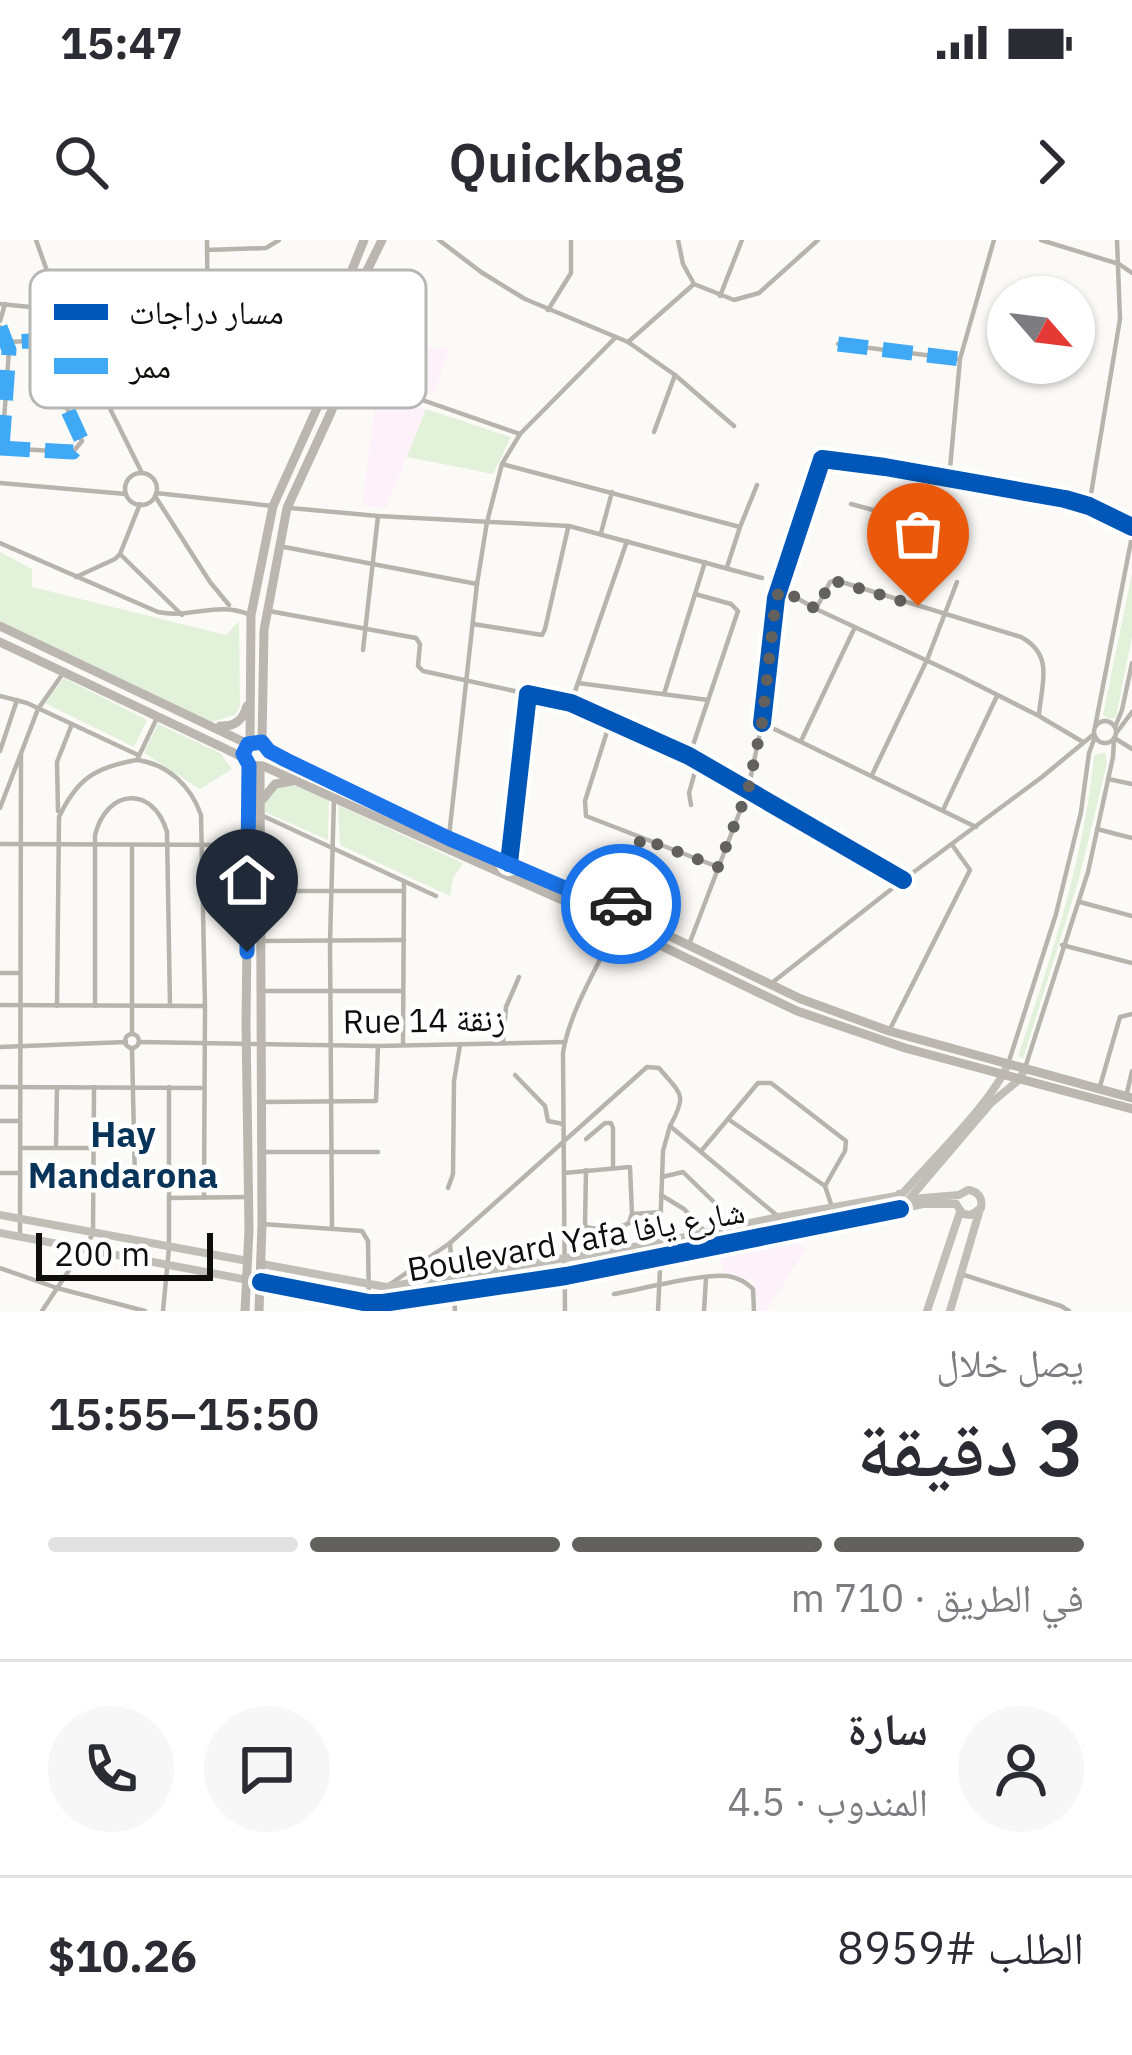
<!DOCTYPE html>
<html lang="ar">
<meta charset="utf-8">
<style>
body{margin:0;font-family:"IBM Plex Sans","Noto Naskh Arabic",sans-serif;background:#f7f7f7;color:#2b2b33;direction:rtl;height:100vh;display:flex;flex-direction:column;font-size:45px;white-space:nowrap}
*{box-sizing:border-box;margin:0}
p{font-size:39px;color:#7c7c81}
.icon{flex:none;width:66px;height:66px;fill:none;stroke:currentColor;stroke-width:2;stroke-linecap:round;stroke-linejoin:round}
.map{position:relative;height:1071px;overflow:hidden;direction:ltr}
.drawer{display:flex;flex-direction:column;background:#fff;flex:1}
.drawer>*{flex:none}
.needle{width:78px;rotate:118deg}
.tools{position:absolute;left:987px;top:36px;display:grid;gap:24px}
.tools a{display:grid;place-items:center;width:108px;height:108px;border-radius:50%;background:#fff;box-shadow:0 3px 9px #0004;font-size:60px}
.scale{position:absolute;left:36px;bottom:30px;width:177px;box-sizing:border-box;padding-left:12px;border:6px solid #0f0e0c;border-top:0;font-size:33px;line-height:42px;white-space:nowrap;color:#0f0e0c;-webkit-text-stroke:9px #fff;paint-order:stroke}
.pin{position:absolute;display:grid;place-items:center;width:102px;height:102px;color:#fff;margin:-123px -51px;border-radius:50% 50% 50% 0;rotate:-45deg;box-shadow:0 0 12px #0007}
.pin .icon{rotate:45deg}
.courier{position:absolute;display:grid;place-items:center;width:120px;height:120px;margin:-60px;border:9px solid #1a73e8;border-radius:50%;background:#fff;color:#222;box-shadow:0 3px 15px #0007}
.overview em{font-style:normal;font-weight:600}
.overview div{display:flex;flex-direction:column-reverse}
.overview{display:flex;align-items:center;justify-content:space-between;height:204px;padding:0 48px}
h1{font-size:78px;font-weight:600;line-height:90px}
.bar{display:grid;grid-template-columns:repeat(4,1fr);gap:18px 12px;align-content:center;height:144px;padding:0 48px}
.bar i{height:15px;border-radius:9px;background:#e1e1e2}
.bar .on{background:#62615e}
.bar p{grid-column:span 4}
.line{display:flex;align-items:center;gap:30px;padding:0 48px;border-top:3px solid #e1e1e2}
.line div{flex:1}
.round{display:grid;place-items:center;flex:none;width:126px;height:126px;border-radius:63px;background:#f7f7f7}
.status{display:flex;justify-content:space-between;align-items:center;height:84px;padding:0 60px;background:#fff;direction:ltr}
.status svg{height:33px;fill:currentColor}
header{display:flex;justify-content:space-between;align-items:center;height:156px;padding:0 48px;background:#fff;font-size:54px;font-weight:600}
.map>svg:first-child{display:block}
</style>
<div class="status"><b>15:47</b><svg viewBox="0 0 49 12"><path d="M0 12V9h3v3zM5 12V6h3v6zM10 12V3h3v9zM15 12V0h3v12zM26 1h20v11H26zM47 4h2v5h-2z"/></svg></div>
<header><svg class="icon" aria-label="forward" viewBox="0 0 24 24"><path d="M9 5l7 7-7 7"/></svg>Quickbag<svg class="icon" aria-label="search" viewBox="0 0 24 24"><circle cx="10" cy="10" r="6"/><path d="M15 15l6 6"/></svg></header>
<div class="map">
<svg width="1132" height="1071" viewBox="0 0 1132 1071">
<rect width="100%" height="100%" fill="#fcfaf7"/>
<g fill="#fdf2fa">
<polygon points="450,108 433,156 390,138 396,113 406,114 408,110"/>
<polygon points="378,142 387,155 426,169 386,268 362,266"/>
<polygon points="793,997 806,1009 766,1071 758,1071 756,1050 752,1041 723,1031 719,1013"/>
</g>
<g fill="#e2f1da">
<polygon points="426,169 511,197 493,234 407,217"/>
<polygon points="0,312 32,329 32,347 226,395 239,381 240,466 235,475 211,482 0,381"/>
<polygon points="1132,333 1132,396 1116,477 1110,479 1103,475"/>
<polygon points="64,438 147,480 134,507 45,463"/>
<polygon points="158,484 220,513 232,529 200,549 144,513"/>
<path d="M1105,512l2,11 -28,116 -56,180 -5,-3c33,-98 66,-197 76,-300z"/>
<polygon points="292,543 329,559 328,600 265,572 264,565 270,550"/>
<polygon points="338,565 463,623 453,638 450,656 340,605"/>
</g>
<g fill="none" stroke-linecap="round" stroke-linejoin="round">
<g stroke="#b7b4ae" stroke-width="4.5">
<polyline points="36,0 61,70 142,233"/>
<polyline points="207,0 208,106"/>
<polyline points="439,0 481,32 525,59 628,102 675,135 734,186"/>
<polyline points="678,0 683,24 694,44 734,60 759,53 818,0"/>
<polyline points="1041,0 1119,24 1132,33"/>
<polyline points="207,10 266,8 279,0"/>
<polyline points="720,56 742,0"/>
<polyline points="0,64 61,70"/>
<polyline points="548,70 571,33 571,0"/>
<polyline points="0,81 5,64"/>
<polyline points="0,87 9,110 2,208"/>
<polyline points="345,93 361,98 380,116 383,143 388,148 520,194"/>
<polyline points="628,102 694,44"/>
<polyline points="838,104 957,119"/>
<polyline points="78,105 324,107"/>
<polyline points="654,192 675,135"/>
<polyline points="0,208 73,212 82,201 39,107 31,101 6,102"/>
<polyline points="502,224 740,287 757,245"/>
<circle cx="141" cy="249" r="16"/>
<polyline points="949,239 960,119 994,0"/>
<polyline points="0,243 126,254"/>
<polyline points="156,253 273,266"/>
<polyline points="155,256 210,342 229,365"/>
<polyline points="851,264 917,282 925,275 936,237"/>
<polyline points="1089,266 1120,79 1117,0"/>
<polyline points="290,268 378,276 569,286 762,338"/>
<polyline points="601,293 612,252"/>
<path d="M0,303l158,69c34,7 58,-11 90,2"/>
<polyline points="279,306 477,344"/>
<polyline points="120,314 182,375"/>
<polyline points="727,327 740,287"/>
<polyline points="76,337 115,319 120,314 140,264"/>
<polyline points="781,349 816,369 960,436 1039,476 1083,502"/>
<path d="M816,369l14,-27 5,-2 186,57c33,18 21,45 18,77"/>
<polyline points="269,371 416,398 420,404 418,426 423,431 528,454"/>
<polyline points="473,384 542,395 545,389 568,288"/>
<polyline points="363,410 378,276"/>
<polyline points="578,443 708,460"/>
<polyline points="664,454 705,322"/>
<polyline points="0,456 27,463 138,515"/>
<polyline points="571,463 627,301"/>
<polyline points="611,479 585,561 586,576 718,627"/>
<circle cx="1105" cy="492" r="11"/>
<polyline points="762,483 776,358 822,219 885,227 1065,259 1089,266 1132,287"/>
<polyline points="1095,487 1132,296"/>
<polyline points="1115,487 1122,470 1132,423"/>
<polyline points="1117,492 1132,472"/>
<polyline points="1116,499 1132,509"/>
<polyline points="801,501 855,387"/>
<polyline points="0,511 17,460"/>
<polyline points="690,514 738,371 731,364 695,354"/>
<path d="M137,520c31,4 54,26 64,55l4,191 -1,191"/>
<polyline points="872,535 927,420 957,342"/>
<polyline points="1108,539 1132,544"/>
<polyline points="691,565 689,553 698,521"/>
<polyline points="0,568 38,469 64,432"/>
<polyline points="943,570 997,456"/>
<polyline points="58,571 57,522 72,484"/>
<polyline points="261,575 436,656"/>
<polyline points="1097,589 1132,598"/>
<polyline points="449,596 477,344 487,282 502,224 520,194 615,98"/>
<polyline points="0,604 246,605"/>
<polyline points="132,608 132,794"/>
<polyline points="509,622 528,454 571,463 689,516 903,640"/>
<polyline points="260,651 404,651"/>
<polyline points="1080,662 1132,676"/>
<polyline points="618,671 641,598"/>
<polyline points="260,701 404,700"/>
<polyline points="690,702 748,550 762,483 976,587"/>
<polyline points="1062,705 1132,723"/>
<polyline points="0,733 18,733"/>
<polyline points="773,742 903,640 1042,537 1094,494"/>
<polyline points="264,751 402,751"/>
<polyline points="0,765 204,766"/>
<path d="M57,766l2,-189c18,-38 36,-50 78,-57l19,-40"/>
<path d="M95,766v-171c12,-47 58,-50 72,-3l3,174"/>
<polyline points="889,791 970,630 953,606"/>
<circle cx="132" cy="801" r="7"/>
<polyline points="503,801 506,767 519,737"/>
<polyline points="139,802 378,806 565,802"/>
<polyline points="403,803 404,641"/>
<polyline points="0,807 126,802"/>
<polyline points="132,808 135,942"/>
<polyline points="1009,821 1056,674 1081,572 1089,513 1095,497"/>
<polyline points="1025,828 1088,632 1113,517 1114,500"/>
<polyline points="515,835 545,866 548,881 563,884"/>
<polyline points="1100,846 1120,777 1132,774"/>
<polyline points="0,847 203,848"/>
<polyline points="1126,857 1132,831"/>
<polyline points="263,862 376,861 378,806"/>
<polyline points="728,879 825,946"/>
<polyline points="0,881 20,881"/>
<polyline points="586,899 605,883 611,883 613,888 613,927"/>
<polyline points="56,907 57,847"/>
<polyline points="20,908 93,908"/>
<polyline points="702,910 758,843 771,843 846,901 845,911 825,946 832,967"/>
<polyline points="264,912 378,912"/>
<path d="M586,930l-1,56c10,5 34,3 44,-3l2,-7"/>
<polyline points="0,933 20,933"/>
<polyline points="564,933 630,927 632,974 661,972"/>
<polyline points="662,937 683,932 717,965"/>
<polyline points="97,943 169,942"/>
<polyline points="448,948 453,934 454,841 460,805"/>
<polyline points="661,955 684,969 706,993"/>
<polyline points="169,958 248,957"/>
<polyline points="262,984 362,991 368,1001 369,1063 374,1071"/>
<polyline points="332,988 330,702 334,558"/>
<polyline points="20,994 21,514"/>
<polyline points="0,1028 57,1048 145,1071"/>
<path d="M660,1029c-10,-13 -10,-22 0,-35l3,-83 7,-25 122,102"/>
<polyline points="961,1034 1061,1066 1069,1071"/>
<path d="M614,1054c28,-5 89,-21 114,-18 11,2 18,6 25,13l1,22"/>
<polyline points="42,1071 93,994 94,847"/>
<polyline points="163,1071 169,1008 169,847"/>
<polyline points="359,1071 386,1047 450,1003"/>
<path d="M455,1071l-5,-68 197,-176 12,1c22,27 29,25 11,58"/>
<path d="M565,1071l-2,-258c6,-41 36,-89 54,-127"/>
<polyline points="658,1071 660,1029 668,1018 667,1003"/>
<polyline points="704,1071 706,1038"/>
</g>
<g stroke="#c0beb7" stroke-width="8">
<path d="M903,953c27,-31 93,-95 105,-130"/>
<polyline points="899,954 894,963 900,969 923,964 956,964"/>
<polyline points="910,958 991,863 1020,839 1025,828"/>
<path d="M911,959l48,-4 9,-5c10,1 15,8 13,18l-10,7 -8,-1 -7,-10"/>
<polyline points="0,975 248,1021"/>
<polyline points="0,993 248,1040"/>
<polyline points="262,1024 386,1047 652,1004 779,977 896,956"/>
<polyline points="261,1042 369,1063 383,1063 566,1036 900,969"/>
<polyline points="927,1071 960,972"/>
<polyline points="950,1071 980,969"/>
</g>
<g stroke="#bbb7b0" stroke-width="9">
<polyline points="0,386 248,504"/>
<polyline points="0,402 226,509 244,518 249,525 263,526 334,558 618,685 797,771 905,808 1132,869"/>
<path d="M220,486c15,1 23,-6 27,-20"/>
<polyline points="262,502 269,511 286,520 449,598 569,648 801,759 889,791 1132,858"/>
<polyline points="262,502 264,390 287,268 332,170 343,92 354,57 382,0"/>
<polyline points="250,503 251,375 273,266 322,157 329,87 364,0"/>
<polyline points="263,559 275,544 292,541"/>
<polyline points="245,1071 249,990 246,784 249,525"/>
<polyline points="259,1071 262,984 260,527"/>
</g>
<g stroke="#3fa9f5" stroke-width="15" stroke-dasharray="30 15" stroke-linecap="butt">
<polyline points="0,87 9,110 2,208"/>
<polyline points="838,104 960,119"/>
<polyline points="0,208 73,212 82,201 39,107 31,101 6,102"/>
</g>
<defs>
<g id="cycleway">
<polyline points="762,483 776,358 822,219 885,227 1065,259 1089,266 1132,287"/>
<polyline points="509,623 528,454 571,463 689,516 903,640"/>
<polyline points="261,1042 369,1063 383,1063 566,1036 900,969"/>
</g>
</defs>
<use href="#cycleway" stroke="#fff" stroke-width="26"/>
<use href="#cycleway" stroke="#0057b8" stroke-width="18"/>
</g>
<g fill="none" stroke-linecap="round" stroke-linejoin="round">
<polyline stroke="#62615e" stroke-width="12" stroke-dasharray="0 21.6" points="621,664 641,598 718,627 748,550 762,483 776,358 781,349 816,369 832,340 918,366"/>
<polyline stroke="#1a73e8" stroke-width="15" points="247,712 249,525 243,514 248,504 262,502 269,511 286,520 448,598 618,671 621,664"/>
</g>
<g text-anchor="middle" stroke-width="9" stroke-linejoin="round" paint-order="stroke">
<g font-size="33" fill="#0f0e0c" stroke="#fff">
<text transform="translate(424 780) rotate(-1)" y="12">Rue 14 زنقة</text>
<text transform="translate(576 1000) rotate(-10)" y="12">Boulevard Yafa شارع يافا</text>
</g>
<g font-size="36" font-weight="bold" fill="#083459" stroke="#fff">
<text x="123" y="907">Hay<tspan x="123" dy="41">Mandarona</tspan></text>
</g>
</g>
<rect x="30" y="30" width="396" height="138" rx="18" fill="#fff" stroke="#b7b7b6" stroke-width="3"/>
<rect x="54" y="64" width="54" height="16" fill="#0057b8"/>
<rect x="54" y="118" width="54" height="16" fill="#3fa9f5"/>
<g font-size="33" fill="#0f0e0c">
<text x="129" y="84">مسار دراجات</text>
<text x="129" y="138">ممر</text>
</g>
</svg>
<div class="tools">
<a><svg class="needle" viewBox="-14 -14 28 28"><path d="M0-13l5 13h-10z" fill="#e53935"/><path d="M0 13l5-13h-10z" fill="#7c7c81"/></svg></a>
</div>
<div class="scale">200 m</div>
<div class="pin" style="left:918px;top:366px;background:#ea580c"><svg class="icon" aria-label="bag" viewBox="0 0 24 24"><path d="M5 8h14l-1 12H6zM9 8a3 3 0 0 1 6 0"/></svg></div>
<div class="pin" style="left:247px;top:712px;background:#1f2937"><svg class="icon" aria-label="home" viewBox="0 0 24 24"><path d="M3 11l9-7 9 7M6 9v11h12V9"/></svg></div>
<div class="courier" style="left:621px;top:664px"><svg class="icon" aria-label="car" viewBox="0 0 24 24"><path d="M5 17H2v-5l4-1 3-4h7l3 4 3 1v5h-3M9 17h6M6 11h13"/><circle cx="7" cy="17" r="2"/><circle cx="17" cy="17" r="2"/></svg></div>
</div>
<section class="drawer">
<div class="overview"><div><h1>3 دقيقة</h1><p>يصل خلال</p></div><em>15:50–15:55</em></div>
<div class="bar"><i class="on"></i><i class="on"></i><i class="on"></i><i></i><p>في الطريق · 710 m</p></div>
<div class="line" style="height:216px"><a class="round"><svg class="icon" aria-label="person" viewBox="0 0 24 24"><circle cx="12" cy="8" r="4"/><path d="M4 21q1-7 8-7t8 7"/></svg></a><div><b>سارة</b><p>المندوب · 4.5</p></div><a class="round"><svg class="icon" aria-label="chat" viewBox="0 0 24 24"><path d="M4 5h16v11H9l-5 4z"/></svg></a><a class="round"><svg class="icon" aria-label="phone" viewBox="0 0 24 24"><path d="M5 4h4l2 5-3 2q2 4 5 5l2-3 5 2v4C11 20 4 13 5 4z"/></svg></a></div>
<div class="line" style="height:156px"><div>الطلب #8959</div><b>$10.26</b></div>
</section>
